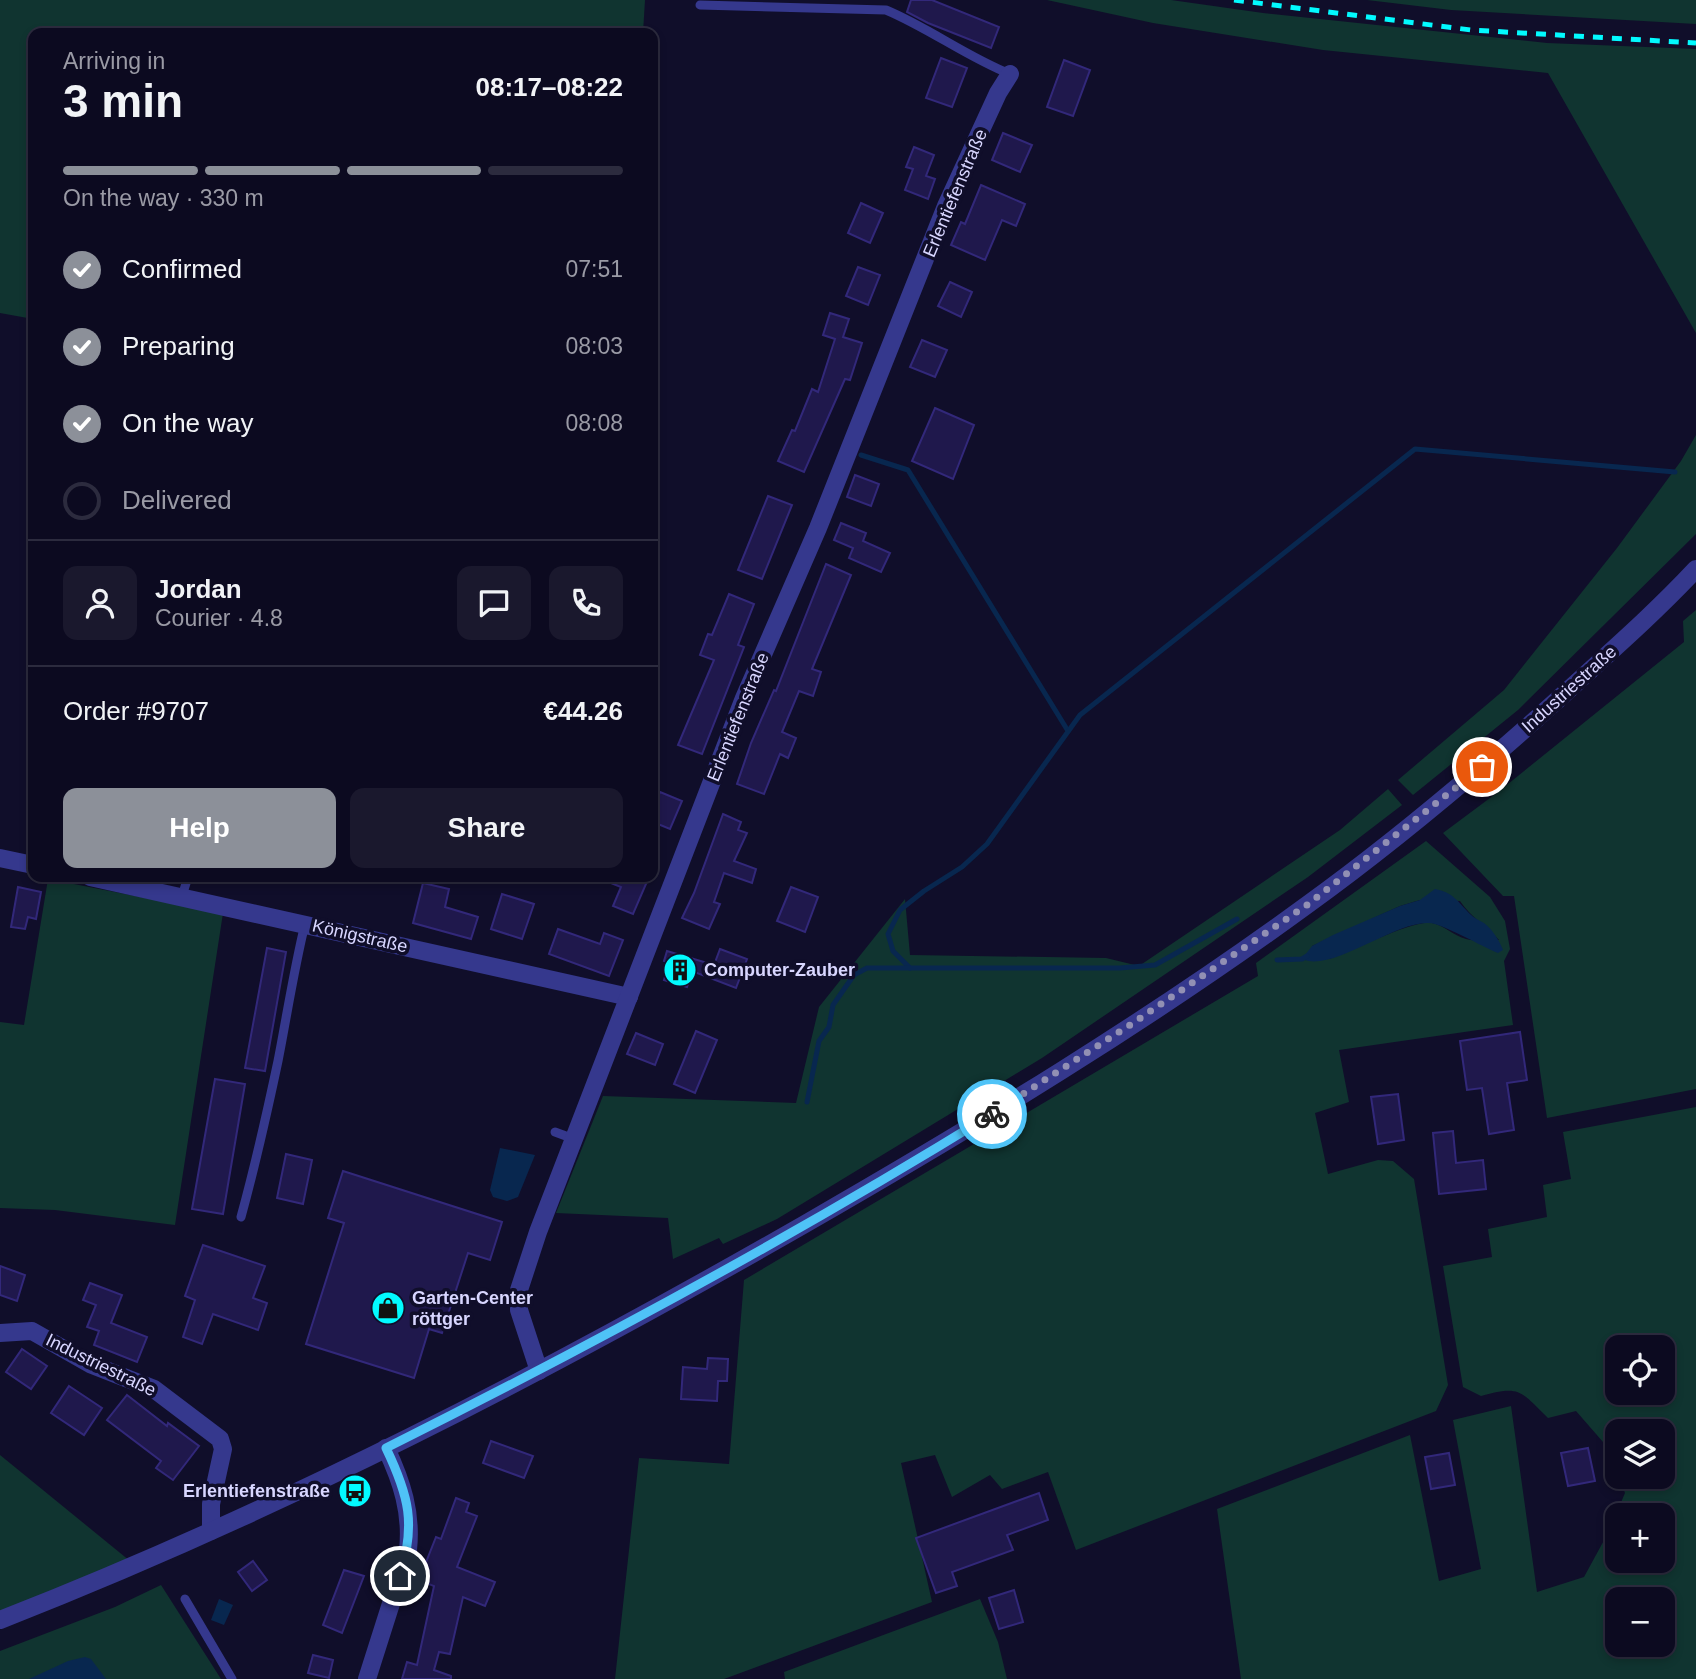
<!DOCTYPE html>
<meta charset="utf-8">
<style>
body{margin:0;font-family:Arial,sans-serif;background:#1a182d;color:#f1f3f6;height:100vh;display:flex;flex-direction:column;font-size:26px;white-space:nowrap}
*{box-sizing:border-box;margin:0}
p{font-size:23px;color:#9a9aa5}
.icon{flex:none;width:38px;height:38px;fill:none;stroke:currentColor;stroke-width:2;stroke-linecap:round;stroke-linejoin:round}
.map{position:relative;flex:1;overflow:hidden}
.panel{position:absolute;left:28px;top:28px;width:630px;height:854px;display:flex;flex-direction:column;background:#0c0a20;border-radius:14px;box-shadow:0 4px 10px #0003,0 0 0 2px #2c2b3e}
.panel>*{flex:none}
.controls{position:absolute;left:1605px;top:1335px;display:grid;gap:14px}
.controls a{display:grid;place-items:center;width:70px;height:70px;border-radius:14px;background:#0c0a20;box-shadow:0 4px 10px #0003,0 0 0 2px #2c2b3e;font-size:35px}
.pin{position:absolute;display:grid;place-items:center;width:60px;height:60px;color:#fff;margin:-30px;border:4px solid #fff;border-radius:50%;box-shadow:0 2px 7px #0007}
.courier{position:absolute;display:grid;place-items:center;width:70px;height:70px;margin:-35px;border:5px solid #4fc3f7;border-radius:50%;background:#fff;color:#222;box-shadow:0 2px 9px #0007}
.overview em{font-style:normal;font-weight:700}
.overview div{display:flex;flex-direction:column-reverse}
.overview{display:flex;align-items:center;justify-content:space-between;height:119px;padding:0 35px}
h1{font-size:46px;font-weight:700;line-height:52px}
.bar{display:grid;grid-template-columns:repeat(4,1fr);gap:10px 7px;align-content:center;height:84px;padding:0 35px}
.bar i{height:9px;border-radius:5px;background:#2c2b3e}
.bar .current{background:#8c9099}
.bar p{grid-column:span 4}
.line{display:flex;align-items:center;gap:18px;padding:0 35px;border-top:2px solid #2c2b3e}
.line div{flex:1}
.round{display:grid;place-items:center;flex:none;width:74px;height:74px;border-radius:14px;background:#1a182d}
ol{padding:0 35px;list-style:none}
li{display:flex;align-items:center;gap:21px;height:77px}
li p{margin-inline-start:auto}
li .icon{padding:7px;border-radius:50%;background:#8c9099;color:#fff;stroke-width:4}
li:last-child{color:#9a9aa5}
li i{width:38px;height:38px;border:4px solid #2c2b3e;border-radius:50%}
.action{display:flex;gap:14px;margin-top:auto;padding:14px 35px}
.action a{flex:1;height:80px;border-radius:14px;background:#8c9099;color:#fff;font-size:28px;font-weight:700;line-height:80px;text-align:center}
.action a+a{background:#1a182d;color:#f1f3f6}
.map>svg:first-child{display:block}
</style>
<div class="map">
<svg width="1696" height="1679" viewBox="0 0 1696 1679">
<rect width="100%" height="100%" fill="#100e2a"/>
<g fill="#103430" fill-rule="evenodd">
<polygon points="0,0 645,0 643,33 33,33 33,319 0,313"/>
<polygon points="1047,0 1171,0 1263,13 1547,43 1696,49 1696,333 1548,73 1323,50 1153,23"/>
<polygon points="1367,0 1696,0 1696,24 1451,10"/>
<polygon points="1696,435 1696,534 1518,710 1413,795 1398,780 1504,690 1617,548 1681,461"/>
<polygon points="1696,610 1696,1089 1547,1118 1514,896 1503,896 1443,833 1498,792 1684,642 1683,621"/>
<polygon points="1388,789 1402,805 1308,877 1042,1058 777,1219 723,1244 719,1238 673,1259 668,1218 556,1213 603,1096 796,1103 819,1007 905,899 910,955 1106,958 1139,966 1340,830"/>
<path d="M1426,841l64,56 15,24 5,28 -6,12 9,64 -174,25 10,52 -34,11 13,61 50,-14 15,1 21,18 34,206 -12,26 -360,139 -28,-78 -46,17 -12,-14 -38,22 -17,-42 -34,8 31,139 -208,77h-109l24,-221 90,6 15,-184 514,-304 -2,-13zM1420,900l40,1c11,16 26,25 39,39 -10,0 -23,2 -33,-1 -12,-3 -22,-14 -34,-16 -18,-4 -83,29 -103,36l-17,-13 88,-40z"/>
<polygon points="48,879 223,913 175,1225 55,1210 0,1208 0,1022 24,1025"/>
<path d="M1696,1107v572h-455l-24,-170 193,-74 29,146 42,-12 -28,-149 58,-14 26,186 47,-15 24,-44 17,-40 -6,-16h43v-45h-45v42l-14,-32 -27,-31 -28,7c-28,-27 -27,-33 -67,-22l-18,-9 -20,-121 49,-9 -4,-28 59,-12 -4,-32 28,-6 -8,-47zM1617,1348h45v45h-45zM1617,1516h45v45h-45zM1617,1600h45v45h-45z"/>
<polygon points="0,1455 141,1570 0,1625"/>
<polygon points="161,1585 221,1679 0,1679 0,1651 115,1607"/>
<polygon points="980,1599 998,1642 1007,1679 785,1679 784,1672"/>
</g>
<g fill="#08274f">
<path d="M1435,889c18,3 23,13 35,25 4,4 9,6 14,9 9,7 15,17 19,27l-5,3c-15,-6 -57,-30 -69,-30 -35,-2 -97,50 -127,36l10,-13 21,-11 67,-29 20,-6z"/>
<polygon points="500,1148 535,1155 518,1197 507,1201 493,1197 490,1190"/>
<polygon points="219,1599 233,1605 224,1625 211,1620"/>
<polygon points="85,1657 91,1659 106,1679 29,1679 68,1661"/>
</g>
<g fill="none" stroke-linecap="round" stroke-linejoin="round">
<g stroke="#08274f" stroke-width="5">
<polyline points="861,455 908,470 1068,731"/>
<polyline points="1277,960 1302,959 1307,956"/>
<polyline points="910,968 893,951 888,934 900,910 924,891 962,867 987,844 1080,715 1415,449 1675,472"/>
<polyline points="807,1102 819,1041 829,1027 833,1005 854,975 867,968 1120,968 1155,965 1237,919"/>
</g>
</g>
<g fill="#1f184c" stroke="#32287a" stroke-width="2">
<polygon points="911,0 932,0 999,27 991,48 928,23 907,12"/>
<polygon points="941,58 967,68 952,107 926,98"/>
<polygon points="1064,60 1090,70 1073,116 1047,107"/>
<polygon points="1003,133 1032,145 1020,172 992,160"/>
<polygon points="914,147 934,155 926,176 935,179 928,199 905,190 913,169 906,167"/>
<polygon points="981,185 1025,204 1016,226 1002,220 985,260 951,245 961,222 965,224"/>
<polygon points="861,203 883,213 870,243 848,233"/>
<polygon points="858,267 880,275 868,305 846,296"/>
<polygon points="950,282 972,292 961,317 938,306"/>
<polygon points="830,313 849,319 843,337 862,343 850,380 845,379 804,472 778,461 792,430 795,431 812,389 818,392 835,339 823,335"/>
<polygon points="922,340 947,350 935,377 910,367"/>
<polygon points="935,408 974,425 953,479 912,461"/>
<polygon points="855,475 879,484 871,506 847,497"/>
<polygon points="768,496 792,505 762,579 738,570"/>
<polygon points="841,523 866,533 863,541 890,553 881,572 849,558 853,548 834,540"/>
<polygon points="826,564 851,575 812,669 821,672 813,696 799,691 782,732 796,738 788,758 780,754 764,794 737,784 751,743 774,690 776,691"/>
<polygon points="729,594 754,604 738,645 744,647 702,754 678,745 714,660 700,655 708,634 712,635"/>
<polygon points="660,792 682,801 670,829 653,822 653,809"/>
<polygon points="723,814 741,822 738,830 747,833 734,861 756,869 752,883 724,873 714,902 720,904 709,929 682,918 694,893"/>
<polygon points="596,877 649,877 633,914 613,906 621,887"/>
<polygon points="423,883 449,889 445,907 478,917 471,939 413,923"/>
<polygon points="18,887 41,892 36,919 28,917 25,929 11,927"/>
<polygon points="791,887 818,897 805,932 777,921"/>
<polygon points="502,894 534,904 522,939 491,929"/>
<polygon points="558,929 600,944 604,933 623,940 609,976 549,954"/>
<polygon points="267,948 286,952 265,1071 245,1068"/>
<polygon points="720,949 747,959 736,988 692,971 687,987 664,980 669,963 664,961 667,951 714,965"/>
<polygon points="696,1031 717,1040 695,1093 674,1084"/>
<polygon points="1520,1032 1527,1080 1507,1083 1514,1130 1489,1134 1482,1088 1467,1090 1460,1041"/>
<polygon points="636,1033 663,1044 655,1065 627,1054"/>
<polygon points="215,1079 245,1084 223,1214 192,1209"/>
<polygon points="1398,1094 1404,1140 1378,1144 1371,1097"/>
<polygon points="1453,1131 1456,1163 1483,1160 1486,1189 1439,1194 1433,1133"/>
<polygon points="286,1154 312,1160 303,1204 277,1198"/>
<polygon points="343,1171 502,1222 490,1260 468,1253 442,1333 429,1329 414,1378 306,1344 344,1223 328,1218"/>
<polygon points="203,1245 265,1266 253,1298 267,1303 258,1330 213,1314 202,1344 183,1337 195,1300 185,1296"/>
<polygon points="0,1266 25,1275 17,1301 0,1295"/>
<polygon points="90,1283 122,1295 111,1323 147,1337 137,1362 94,1345 99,1331 87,1327 96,1305 83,1300"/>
<polygon points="22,1349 47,1366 31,1389 6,1372"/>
<polygon points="708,1358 728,1359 727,1381 718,1381 717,1401 681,1399 683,1367 707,1369"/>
<polygon points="69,1386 102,1408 84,1435 51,1413"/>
<polygon points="127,1395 167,1426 168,1423 199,1446 173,1480 156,1468 161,1461 107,1420"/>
<polygon points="491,1441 533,1456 524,1478 483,1463"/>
<polygon points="1588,1448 1595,1481 1568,1486 1561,1453"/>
<polygon points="1449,1453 1455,1485 1431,1489 1425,1457"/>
<polygon points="1039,1493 1048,1520 1007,1535 1013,1550 952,1572 957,1586 936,1593 916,1538"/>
<polygon points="456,1498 469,1503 466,1512 477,1516 457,1567 495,1582 485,1606 463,1597 450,1654 439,1652 434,1670 451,1676 451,1679 402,1679 407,1662 417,1665 434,1586 419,1580 436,1537 441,1539"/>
<polygon points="253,1561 267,1580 252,1591 238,1572"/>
<polygon points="344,1570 364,1576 342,1633 323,1625"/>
<polygon points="1014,1590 1023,1622 999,1629 989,1598"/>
<polygon points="313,1655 333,1660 329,1678 308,1673"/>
</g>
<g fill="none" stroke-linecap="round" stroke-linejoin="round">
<g stroke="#35388d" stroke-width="9">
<path d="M700,5l186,5c43,18 81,47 124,64"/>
<polyline points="182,896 188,877"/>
<polyline points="555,1132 574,1139"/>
<path d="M241,1217c14,-51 26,-104 37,-156 9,-46 16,-92 27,-137"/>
<polyline points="185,1599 232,1679"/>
</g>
<g stroke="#35388d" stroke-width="18">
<polyline points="0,858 33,865"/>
<polyline points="90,877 629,997"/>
<polyline points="0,1333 32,1331 90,1364 154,1389 220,1439 223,1449 211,1504 211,1531"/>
<polyline points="539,1371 519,1310 519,1290 538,1232 744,698 818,528 946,206 998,93 1010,74"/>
<path d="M367,1679l41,-129c4,-37 -6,-68 -22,-102"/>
</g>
<path stroke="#35388d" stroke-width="18" d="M0,1620c279,-109 545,-247 805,-396 172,-99 342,-202 502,-319 90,-65 175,-137 257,-211 45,-41 91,-81 132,-125"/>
<polyline stroke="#02faff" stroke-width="5" stroke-dasharray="10 9" stroke-linecap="butt" points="1234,0 1471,30 1696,43"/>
</g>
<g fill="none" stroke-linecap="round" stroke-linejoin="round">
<polyline stroke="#9290b4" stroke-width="7" stroke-dasharray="0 12.6" points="992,1114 1133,1023 1307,905 1482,767"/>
<path stroke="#4fc3f7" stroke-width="9" d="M400,1576c16,-52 9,-80 -14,-128 206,-103 410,-213 606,-334"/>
</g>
<defs>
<symbol id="building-disc" viewBox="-11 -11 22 22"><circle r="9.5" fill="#02faff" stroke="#100e2a"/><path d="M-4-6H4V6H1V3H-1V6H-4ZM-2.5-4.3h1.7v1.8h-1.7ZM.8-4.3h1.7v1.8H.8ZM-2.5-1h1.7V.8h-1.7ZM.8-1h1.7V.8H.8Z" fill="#111"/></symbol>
<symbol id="shop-disc" viewBox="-11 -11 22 22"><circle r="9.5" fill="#02faff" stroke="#100e2a"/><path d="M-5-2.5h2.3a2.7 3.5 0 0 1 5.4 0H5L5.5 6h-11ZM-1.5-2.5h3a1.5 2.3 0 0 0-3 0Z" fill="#111"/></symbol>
<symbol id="bus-disc" viewBox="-11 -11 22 22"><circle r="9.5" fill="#02faff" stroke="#100e2a"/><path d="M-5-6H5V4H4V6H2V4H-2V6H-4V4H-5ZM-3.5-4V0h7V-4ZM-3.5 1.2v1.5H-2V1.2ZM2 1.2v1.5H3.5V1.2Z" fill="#111"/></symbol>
</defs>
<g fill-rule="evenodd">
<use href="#building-disc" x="661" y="951" width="38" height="38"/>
<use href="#shop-disc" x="369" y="1289" width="38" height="38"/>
<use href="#bus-disc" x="336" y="1472" width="38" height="38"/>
</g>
<g text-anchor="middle" stroke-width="7" stroke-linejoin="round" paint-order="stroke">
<g font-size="18" fill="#d8d6ff" stroke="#100e2a">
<text transform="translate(955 193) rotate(-67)" y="6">Erlentiefenstraße</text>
<text transform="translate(1569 689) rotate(-42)" y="6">Industriestraße</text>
<text transform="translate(738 717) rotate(-68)" y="6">Erlentiefenstraße</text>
<text transform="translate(360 936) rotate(13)" y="6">Königstraße</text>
<text transform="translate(101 1365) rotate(26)" y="6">Industriestraße</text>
</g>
<g font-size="18" font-weight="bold" fill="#d8d6ff" stroke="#100e2a" text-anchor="start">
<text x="704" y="976">Computer-Zauber</text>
<text x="412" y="1304">Garten-Center<tspan x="412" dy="21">röttger</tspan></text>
<text x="330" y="1497" text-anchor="end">Erlentiefenstraße</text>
</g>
</g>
</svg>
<div class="controls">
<a><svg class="icon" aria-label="locate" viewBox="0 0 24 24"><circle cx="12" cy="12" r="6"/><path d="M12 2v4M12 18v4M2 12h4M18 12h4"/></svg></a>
<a><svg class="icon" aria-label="layers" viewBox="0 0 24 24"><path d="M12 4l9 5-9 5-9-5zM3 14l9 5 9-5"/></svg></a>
<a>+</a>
<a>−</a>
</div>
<div class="pin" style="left:1482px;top:767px;background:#ea580c"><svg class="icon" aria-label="bag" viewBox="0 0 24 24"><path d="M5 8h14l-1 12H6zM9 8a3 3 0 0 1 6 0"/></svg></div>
<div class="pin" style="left:400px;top:1576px;background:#1f2937"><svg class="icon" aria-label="home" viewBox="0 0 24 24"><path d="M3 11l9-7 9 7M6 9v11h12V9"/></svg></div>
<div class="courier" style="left:992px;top:1114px"><svg class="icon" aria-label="bike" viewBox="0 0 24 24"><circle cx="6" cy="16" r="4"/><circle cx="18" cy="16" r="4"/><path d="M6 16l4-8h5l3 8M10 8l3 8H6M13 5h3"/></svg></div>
<section class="panel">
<div class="overview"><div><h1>3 min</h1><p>Arriving in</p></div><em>08:17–08:22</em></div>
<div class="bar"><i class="current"></i><i class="current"></i><i class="current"></i><i></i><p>On the way · 330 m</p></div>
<ol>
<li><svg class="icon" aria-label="check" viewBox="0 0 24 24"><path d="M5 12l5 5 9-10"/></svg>Confirmed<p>07:51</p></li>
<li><svg class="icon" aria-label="check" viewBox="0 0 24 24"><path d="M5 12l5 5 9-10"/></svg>Preparing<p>08:03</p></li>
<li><svg class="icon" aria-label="check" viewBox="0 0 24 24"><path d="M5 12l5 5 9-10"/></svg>On the way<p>08:08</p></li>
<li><i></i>Delivered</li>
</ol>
<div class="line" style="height:126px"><a class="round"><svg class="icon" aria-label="person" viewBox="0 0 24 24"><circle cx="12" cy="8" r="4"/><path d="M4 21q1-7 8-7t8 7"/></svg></a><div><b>Jordan</b><p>Courier · 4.8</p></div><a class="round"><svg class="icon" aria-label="chat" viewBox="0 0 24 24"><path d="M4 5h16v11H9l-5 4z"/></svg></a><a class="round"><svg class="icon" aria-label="phone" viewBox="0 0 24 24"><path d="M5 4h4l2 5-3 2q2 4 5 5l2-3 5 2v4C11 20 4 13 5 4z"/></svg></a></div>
<div class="line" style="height:91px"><div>Order #9707</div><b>€44.26</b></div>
<div class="action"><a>Help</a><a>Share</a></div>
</section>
</div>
